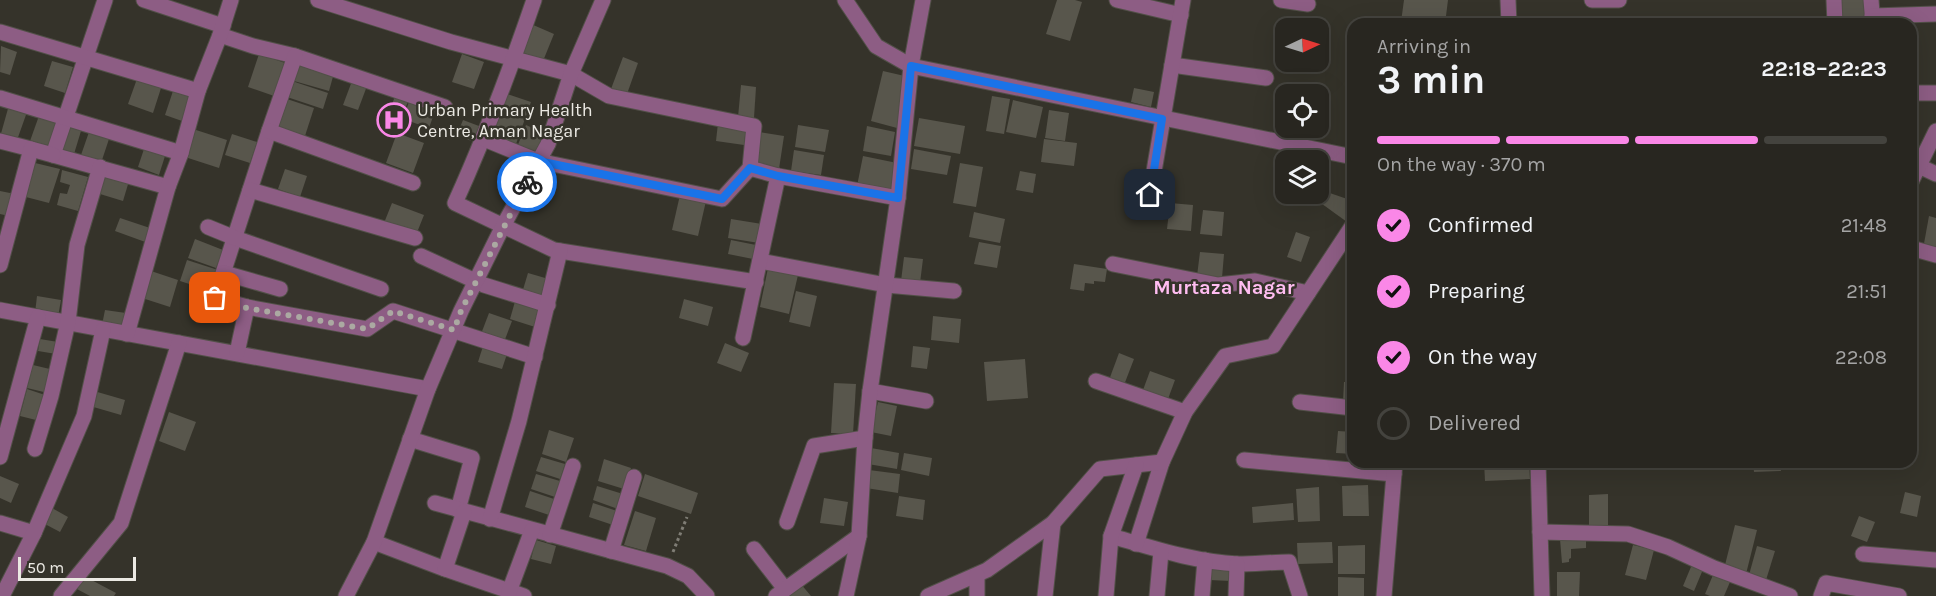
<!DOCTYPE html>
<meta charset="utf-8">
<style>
body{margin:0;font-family:Karla,sans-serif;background:#34322d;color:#f1f3f6;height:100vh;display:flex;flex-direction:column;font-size:22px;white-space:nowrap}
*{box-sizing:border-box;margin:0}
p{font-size:20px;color:#a5a5a5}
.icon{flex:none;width:33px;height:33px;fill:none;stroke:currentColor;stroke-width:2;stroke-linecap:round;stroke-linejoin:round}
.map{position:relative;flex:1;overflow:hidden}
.drawer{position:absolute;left:1347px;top:18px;width:570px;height:450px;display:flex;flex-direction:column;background:#282620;border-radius:18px;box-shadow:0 6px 24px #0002,0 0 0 2px #44433e}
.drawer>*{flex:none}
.needle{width:39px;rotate:86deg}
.fabs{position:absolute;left:1275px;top:18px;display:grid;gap:12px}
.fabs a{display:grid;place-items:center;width:54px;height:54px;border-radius:12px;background:#282620;box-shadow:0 6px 24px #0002,0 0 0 2px #44433e;font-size:30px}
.scale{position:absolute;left:18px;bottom:15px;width:118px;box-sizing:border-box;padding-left:6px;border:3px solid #ebe9e3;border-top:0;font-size:16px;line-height:21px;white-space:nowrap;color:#ebe9e3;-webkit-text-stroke:4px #35332a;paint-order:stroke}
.pin{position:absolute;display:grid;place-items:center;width:51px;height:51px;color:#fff;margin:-26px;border-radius:12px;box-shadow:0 3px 9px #0006}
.courier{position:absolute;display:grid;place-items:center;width:60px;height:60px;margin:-30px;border:4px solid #1a73e8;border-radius:50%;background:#fff;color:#222;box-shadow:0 2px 8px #0007}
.overview em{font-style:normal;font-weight:700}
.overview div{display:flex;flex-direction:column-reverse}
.overview{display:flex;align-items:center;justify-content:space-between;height:102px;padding:0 30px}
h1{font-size:39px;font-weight:700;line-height:45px}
.bar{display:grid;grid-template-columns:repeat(4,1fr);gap:9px 6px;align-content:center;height:72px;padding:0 30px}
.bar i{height:8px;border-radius:4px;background:#44433e}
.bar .on{background:#fa87e7}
.bar p{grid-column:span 4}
ol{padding:0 30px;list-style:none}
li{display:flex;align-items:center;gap:18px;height:66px}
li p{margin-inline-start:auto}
li .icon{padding:6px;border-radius:50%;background:#fa87e7;color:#111;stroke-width:4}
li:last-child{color:#a5a5a5}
li i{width:33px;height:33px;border:3px solid #44433e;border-radius:50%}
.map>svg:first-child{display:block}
</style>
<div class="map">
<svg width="1936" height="596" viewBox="0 0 1936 596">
<rect width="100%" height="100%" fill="#35332a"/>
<g fill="#58564c">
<polygon points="1057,0 1075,0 1082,2 1070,41 1046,34"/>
<polygon points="1404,0 1448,0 1445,24 1401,22"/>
<polygon points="1835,0 1869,0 1871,17 1837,19"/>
<polygon points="531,24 554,34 543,61 520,51"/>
<polygon points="1,46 17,52 10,75 0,72"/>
<polygon points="259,54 288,64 277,97 248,87"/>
<polygon points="462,54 484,62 474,89 452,82"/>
<polygon points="623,57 638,63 627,94 611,89"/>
<polygon points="52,61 73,67 65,93 44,86"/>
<polygon points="300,62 334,73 329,91 294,81"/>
<polygon points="883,71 909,77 897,128 871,121"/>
<polygon points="138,76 162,85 153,113 128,104"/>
<polygon points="292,81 328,93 323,109 287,97"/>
<polygon points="352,81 367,86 358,110 343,105"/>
<polygon points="741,85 756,87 754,118 738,117"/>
<polygon points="174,88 192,94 182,121 165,115"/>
<polygon points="1134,88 1154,92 1151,107 1131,102"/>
<polygon points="504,93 531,102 516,144 489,135"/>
<polygon points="396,94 409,99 396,132 383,127"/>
<polygon points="992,96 1010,99 1004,134 986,131"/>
<polygon points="284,98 314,108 304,139 274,129"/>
<polygon points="410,99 436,108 429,128 403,119"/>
<polygon points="1013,100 1043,107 1036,138 1006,132"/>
<polygon points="9,105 27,112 16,143 0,137"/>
<polygon points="1049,110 1069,113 1065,141 1045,138"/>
<polygon points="40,113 57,119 48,147 30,141"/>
<polygon points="919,118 965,126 960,154 914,146"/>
<polygon points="463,120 487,129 481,145 457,135"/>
<polygon points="718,123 746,127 744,145 716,141"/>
<polygon points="526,125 548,135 539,156 517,147"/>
<polygon points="798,125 829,130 825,152 795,147"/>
<polygon points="867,126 895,132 891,156 863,151"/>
<polygon points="69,127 81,131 74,154 62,150"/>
<polygon points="193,129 227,140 219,168 185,157"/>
<polygon points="89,132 109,139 101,163 81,155"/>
<polygon points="759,132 784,136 779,169 754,165"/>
<polygon points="397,133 424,143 413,173 386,163"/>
<polygon points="232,134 257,142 250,163 225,155"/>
<polygon points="1044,139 1077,143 1074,166 1041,162"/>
<polygon points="144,149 165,156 159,175 138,167"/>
<polygon points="914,149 951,156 947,175 911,169"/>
<polygon points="794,150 824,155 821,175 791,171"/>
<polygon points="863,156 897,163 892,193 857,186"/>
<polygon points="1284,157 1295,159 1286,160 1286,178 1280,177"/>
<polygon points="31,162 60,169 49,203 22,196"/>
<polygon points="960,163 983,167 976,207 953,203"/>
<polygon points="285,169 307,176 300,197 278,189"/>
<polygon points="62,170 88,177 78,211 57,205 60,193 67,194 70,185 60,182"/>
<polygon points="1020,171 1036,174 1033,193 1016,190"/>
<polygon points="106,174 129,181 123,201 100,194"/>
<polygon points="0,191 15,194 9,216 0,214"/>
<polygon points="1324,191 1353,201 1353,212 1347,222 1318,201"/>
<polygon points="680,195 706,201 698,236 672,230"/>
<polygon points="392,203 424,215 416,235 384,223"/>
<polygon points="1170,203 1193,205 1191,231 1167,229"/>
<polygon points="1203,210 1224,212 1222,236 1200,234"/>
<polygon points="974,212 1005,219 1000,243 969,237"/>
<polygon points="1929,216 1936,218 1936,251 1923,249"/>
<polygon points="120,218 153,229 148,243 115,231"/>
<polygon points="731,219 762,224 759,243 728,238"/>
<polygon points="1296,232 1310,237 1301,262 1287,257"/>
<polygon points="195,239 223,250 216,268 188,258"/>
<polygon points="731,240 756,245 753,259 728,254"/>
<polygon points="979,242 1001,246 997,268 974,264"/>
<polygon points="1200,252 1224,254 1222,278 1197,276"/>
<polygon points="904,257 923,259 920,283 901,281"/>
<polygon points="187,260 218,270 211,291 180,281"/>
<polygon points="1074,264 1107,269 1105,282 1094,281 1094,284 1085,283 1084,291 1070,289"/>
<polygon points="768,268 798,275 789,314 760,307"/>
<polygon points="151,271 178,280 170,307 142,298"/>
<polygon points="528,273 552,280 546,300 522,293"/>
<polygon points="796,291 817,296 810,327 789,322"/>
<polygon points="37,296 61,300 58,317 35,313"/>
<polygon points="516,298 542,306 535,327 510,319"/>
<polygon points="684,299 713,307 708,326 679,318"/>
<polygon points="105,310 126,313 124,329 102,325"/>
<polygon points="489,313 512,321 504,342 481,334"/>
<polygon points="933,316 961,319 959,343 931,340"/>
<polygon points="40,339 58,342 56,354 38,351"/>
<polygon points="484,343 508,351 502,369 478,362"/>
<polygon points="725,343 749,353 741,372 717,363"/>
<polygon points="913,346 930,348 927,369 911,367"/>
<polygon points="1119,353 1134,359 1124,385 1109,380"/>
<polygon points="1025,359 1028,398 987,401 984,362"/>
<polygon points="33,365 54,370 48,393 27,388"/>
<polygon points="1150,371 1175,380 1168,399 1143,390"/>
<polygon points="1344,382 1353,382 1353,402 1343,402"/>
<polygon points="834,383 856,384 853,434 831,433"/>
<polygon points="27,389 48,396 40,421 20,416"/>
<polygon points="94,391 125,400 121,415 90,406"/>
<polygon points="878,402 897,406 891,436 871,432"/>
<polygon points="169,412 196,422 185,451 159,441"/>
<polygon points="549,430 574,438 566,462 542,454"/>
<polygon points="1338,431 1353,432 1353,454 1336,453"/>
<polygon points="871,448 899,453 897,469 868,464"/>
<polygon points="904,453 932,458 929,476 901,470"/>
<polygon points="541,457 565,464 560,479 536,471"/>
<polygon points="604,459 631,468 624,489 598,481"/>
<polygon points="1484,462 1529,462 1530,479 1485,481"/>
<polygon points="1753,462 1780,462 1781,471 1754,472"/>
<polygon points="869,470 900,474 898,493 866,488"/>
<polygon points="536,474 560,481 555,497 531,489"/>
<polygon points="645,474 698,493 691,514 638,496"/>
<polygon points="0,476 19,484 11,503 0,498"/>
<polygon points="1368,485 1369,516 1343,516 1342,486"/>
<polygon points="597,486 623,494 618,509 593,500"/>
<polygon points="1319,487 1320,521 1298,522 1296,489"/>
<polygon points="530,491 554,499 549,515 525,507"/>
<polygon points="1905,492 1921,496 1917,517 1900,513"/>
<polygon points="1608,494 1608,528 1589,528 1589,495"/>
<polygon points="899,496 925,500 923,520 896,516"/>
<polygon points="824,498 848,502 844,526 820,523"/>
<polygon points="593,503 617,511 613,525 589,517"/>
<polygon points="1293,503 1294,520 1253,523 1252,507"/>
<polygon points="52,508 68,517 60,532 43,523"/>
<polygon points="635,511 656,518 646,551 624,545"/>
<polygon points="1859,516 1875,522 1867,542 1851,536"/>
<polygon points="1735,525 1757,530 1746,574 1724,569"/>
<polygon points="1586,538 1586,548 1571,549 1571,558 1569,559 1569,562 1562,563 1560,539"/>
<polygon points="536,540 556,546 551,564 531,559"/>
<polygon points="1332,542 1333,563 1298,564 1297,543"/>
<polygon points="1365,545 1365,574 1338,574 1338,546"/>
<polygon points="1633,545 1654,550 1646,580 1625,575"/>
<polygon points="1757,546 1775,551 1766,580 1749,575"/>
<polygon points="1693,562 1704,567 1694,591 1683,586"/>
<polygon points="1210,564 1232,565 1231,581 1209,580"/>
<polygon points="1557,572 1580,572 1579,596 1557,596"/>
<polygon points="82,575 116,593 114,596 90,596 75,588"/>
<polygon points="1713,575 1730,582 1724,596 1710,596 1705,594"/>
<polygon points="1338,577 1364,578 1364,596 1338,596"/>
<polygon points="800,583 811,596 787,596"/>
</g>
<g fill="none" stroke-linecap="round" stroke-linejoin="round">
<defs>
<g id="minor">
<polyline points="105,0 53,155 168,187"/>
<polyline points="144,0 223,26"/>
<polyline points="318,0 451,42 571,74 609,96 754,126 750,168 778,176 898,198"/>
<path d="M534,0c-24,70 -48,135 -79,203l99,47 202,32"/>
<polyline points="845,0 876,46 911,66 1353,157"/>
<polyline points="1117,0 1181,15"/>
<polyline points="1281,0 1308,4"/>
<polyline points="1592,0 1619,0"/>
<polyline points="1834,0 1835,24"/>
<polyline points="1871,0 1873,24"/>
<polyline points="1872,16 1936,14"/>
<polyline points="0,32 198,91"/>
<polyline points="220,35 253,46 295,56 445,107"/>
<polyline points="295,56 269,131 215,298 247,307 367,329 393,311 535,357"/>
<polyline points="1172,65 1266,78"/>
<polyline points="1911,93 1936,93"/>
<polyline points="0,98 181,153"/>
<polyline points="269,131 413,183"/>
<polyline points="484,139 538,161 722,199 750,168"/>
<polyline points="0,141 31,149"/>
<polyline points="1919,166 1936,174"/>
<polyline points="1911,182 1936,131"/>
<polyline points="250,190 415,238"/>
<polyline points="1150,195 1183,0"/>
<polyline points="208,227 235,238 381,289"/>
<polyline points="1911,248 1936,255"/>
<polyline points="421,256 484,285 548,305"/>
<polyline points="760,261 886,285 954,291"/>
<polyline points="1113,264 1218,285 1255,281 1308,293"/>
<polyline points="0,265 31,149 53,155"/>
<polyline points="224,273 280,289"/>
<polyline points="0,310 428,389"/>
<polyline points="127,334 168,187 181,153 198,91 220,35 231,0"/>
<polyline points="743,338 778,176"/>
<polyline points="237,353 247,307"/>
<polyline points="1096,381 1185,412"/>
<polyline points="870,391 926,401"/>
<polyline points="1300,402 1353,408"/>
<polyline points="410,439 472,458 458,510"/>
<polyline points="35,449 51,396 68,322 77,245 100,167"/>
<polyline points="0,457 38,317"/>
<polyline points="1244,460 1394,474"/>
<polyline points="1538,462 1542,596"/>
<polyline points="435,503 667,566 688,576 707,596"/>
<polyline points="490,519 519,421 560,251"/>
<polyline points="787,522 814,446 865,438"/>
<polyline points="0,523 34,533"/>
<polyline points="1540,532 1628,534 1668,547 1714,568 1790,596"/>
<polyline points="550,535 573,466"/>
<path d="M1111,536c42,12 84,26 127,28 17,0 34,-2 51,-2l11,34"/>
<polyline points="374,542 445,569 524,596"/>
<polyline points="1136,544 1162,462"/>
<polyline points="754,549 785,589"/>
<polyline points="611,551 634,477"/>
<polyline points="1863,554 1936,560"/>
<polyline points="445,569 464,512"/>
<polyline points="509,592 532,530"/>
<polyline points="2,596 34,533 84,416 103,330"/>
<polyline points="61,596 121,523 179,343"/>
<polyline points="346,596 374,542 428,389 461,311 503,226 548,144 571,74 603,0"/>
<polyline points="776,596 859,536"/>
<polyline points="846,596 859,536 865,438 870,391 898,198 911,66 923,0"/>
<polyline points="928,596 987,570 1053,523 1100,469 1162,462 1185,412 1225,356 1273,346 1353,225"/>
<polyline points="977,596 977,575"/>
<polyline points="1045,596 1053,523"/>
<polyline points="1106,596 1111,536 1136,465"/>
<polyline points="1157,596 1161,552"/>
<polyline points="1202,596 1205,560"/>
<polyline points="1236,596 1237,564"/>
<polyline points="1821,596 1826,583 1899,596"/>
</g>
<g id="tertiary">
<polyline points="1508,0 1509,24"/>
<polyline points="1384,596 1395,462"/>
</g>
</defs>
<use href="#minor" stroke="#525048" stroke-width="17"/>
<use href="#tertiary" stroke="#525048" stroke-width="17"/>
<polyline stroke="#7f7d75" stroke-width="3" stroke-dasharray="3 3" stroke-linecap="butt" points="673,552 687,517"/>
<use href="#minor" stroke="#8d5d84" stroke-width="15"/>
<use href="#tertiary" stroke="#8d5d84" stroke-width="15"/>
</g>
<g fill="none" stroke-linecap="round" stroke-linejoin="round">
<polyline stroke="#aba9a2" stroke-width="6" stroke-dasharray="0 10.8" points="215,298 247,308 367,329 393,311 454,330 461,311 527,182"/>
<polyline stroke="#1a73e8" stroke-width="8" points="527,182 538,161 722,199 750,168 778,176 898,198 911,66 1162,119 1150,195"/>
</g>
<defs>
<symbol id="hospital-ring" viewBox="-11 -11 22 22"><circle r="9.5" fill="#35332a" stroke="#fa87e7" stroke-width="1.5"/><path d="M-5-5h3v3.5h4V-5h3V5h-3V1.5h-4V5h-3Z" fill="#fa87e7"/></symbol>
</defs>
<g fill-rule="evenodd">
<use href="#hospital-ring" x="375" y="101" width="38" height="38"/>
</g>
<g text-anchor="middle" stroke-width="5" stroke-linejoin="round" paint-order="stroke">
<g font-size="18" fill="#ebe9e3" stroke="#35332a" text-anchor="start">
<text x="417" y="116">Urban Primary Health<tspan x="417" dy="21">Centre, Aman Nagar</tspan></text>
</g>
<g font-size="20" font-weight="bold" fill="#ffbdf1" stroke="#35332a">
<text x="1224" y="294">Murtaza Nagar</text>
</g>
</g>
</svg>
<div class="fabs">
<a><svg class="needle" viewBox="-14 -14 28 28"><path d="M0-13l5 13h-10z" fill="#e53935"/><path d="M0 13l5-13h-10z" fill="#a5a5a5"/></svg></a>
<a><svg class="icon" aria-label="locate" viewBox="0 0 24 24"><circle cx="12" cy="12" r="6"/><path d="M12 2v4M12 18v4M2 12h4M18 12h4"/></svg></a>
<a><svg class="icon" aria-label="layers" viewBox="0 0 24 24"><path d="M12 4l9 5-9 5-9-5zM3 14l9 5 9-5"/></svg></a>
</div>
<div class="scale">50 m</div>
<div class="pin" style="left:215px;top:298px;background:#ea580c"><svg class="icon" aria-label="bag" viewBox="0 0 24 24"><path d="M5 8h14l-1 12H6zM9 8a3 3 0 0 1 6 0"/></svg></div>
<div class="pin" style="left:1150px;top:195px;background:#1f2937"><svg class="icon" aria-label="home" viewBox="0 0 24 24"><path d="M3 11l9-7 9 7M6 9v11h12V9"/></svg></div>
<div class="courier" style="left:527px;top:182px"><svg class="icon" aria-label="bike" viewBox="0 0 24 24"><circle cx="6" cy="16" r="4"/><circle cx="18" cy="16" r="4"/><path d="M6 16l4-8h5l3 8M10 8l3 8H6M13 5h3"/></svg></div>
<section class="drawer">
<div class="overview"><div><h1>3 min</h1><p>Arriving in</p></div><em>22:18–22:23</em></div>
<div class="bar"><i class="on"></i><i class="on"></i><i class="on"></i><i></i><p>On the way · 370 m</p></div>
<ol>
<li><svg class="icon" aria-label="check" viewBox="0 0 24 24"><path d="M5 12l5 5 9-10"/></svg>Confirmed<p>21:48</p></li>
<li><svg class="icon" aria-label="check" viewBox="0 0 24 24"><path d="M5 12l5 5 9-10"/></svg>Preparing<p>21:51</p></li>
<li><svg class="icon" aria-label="check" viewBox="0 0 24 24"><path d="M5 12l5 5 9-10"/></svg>On the way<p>22:08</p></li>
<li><i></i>Delivered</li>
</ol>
</section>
</div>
